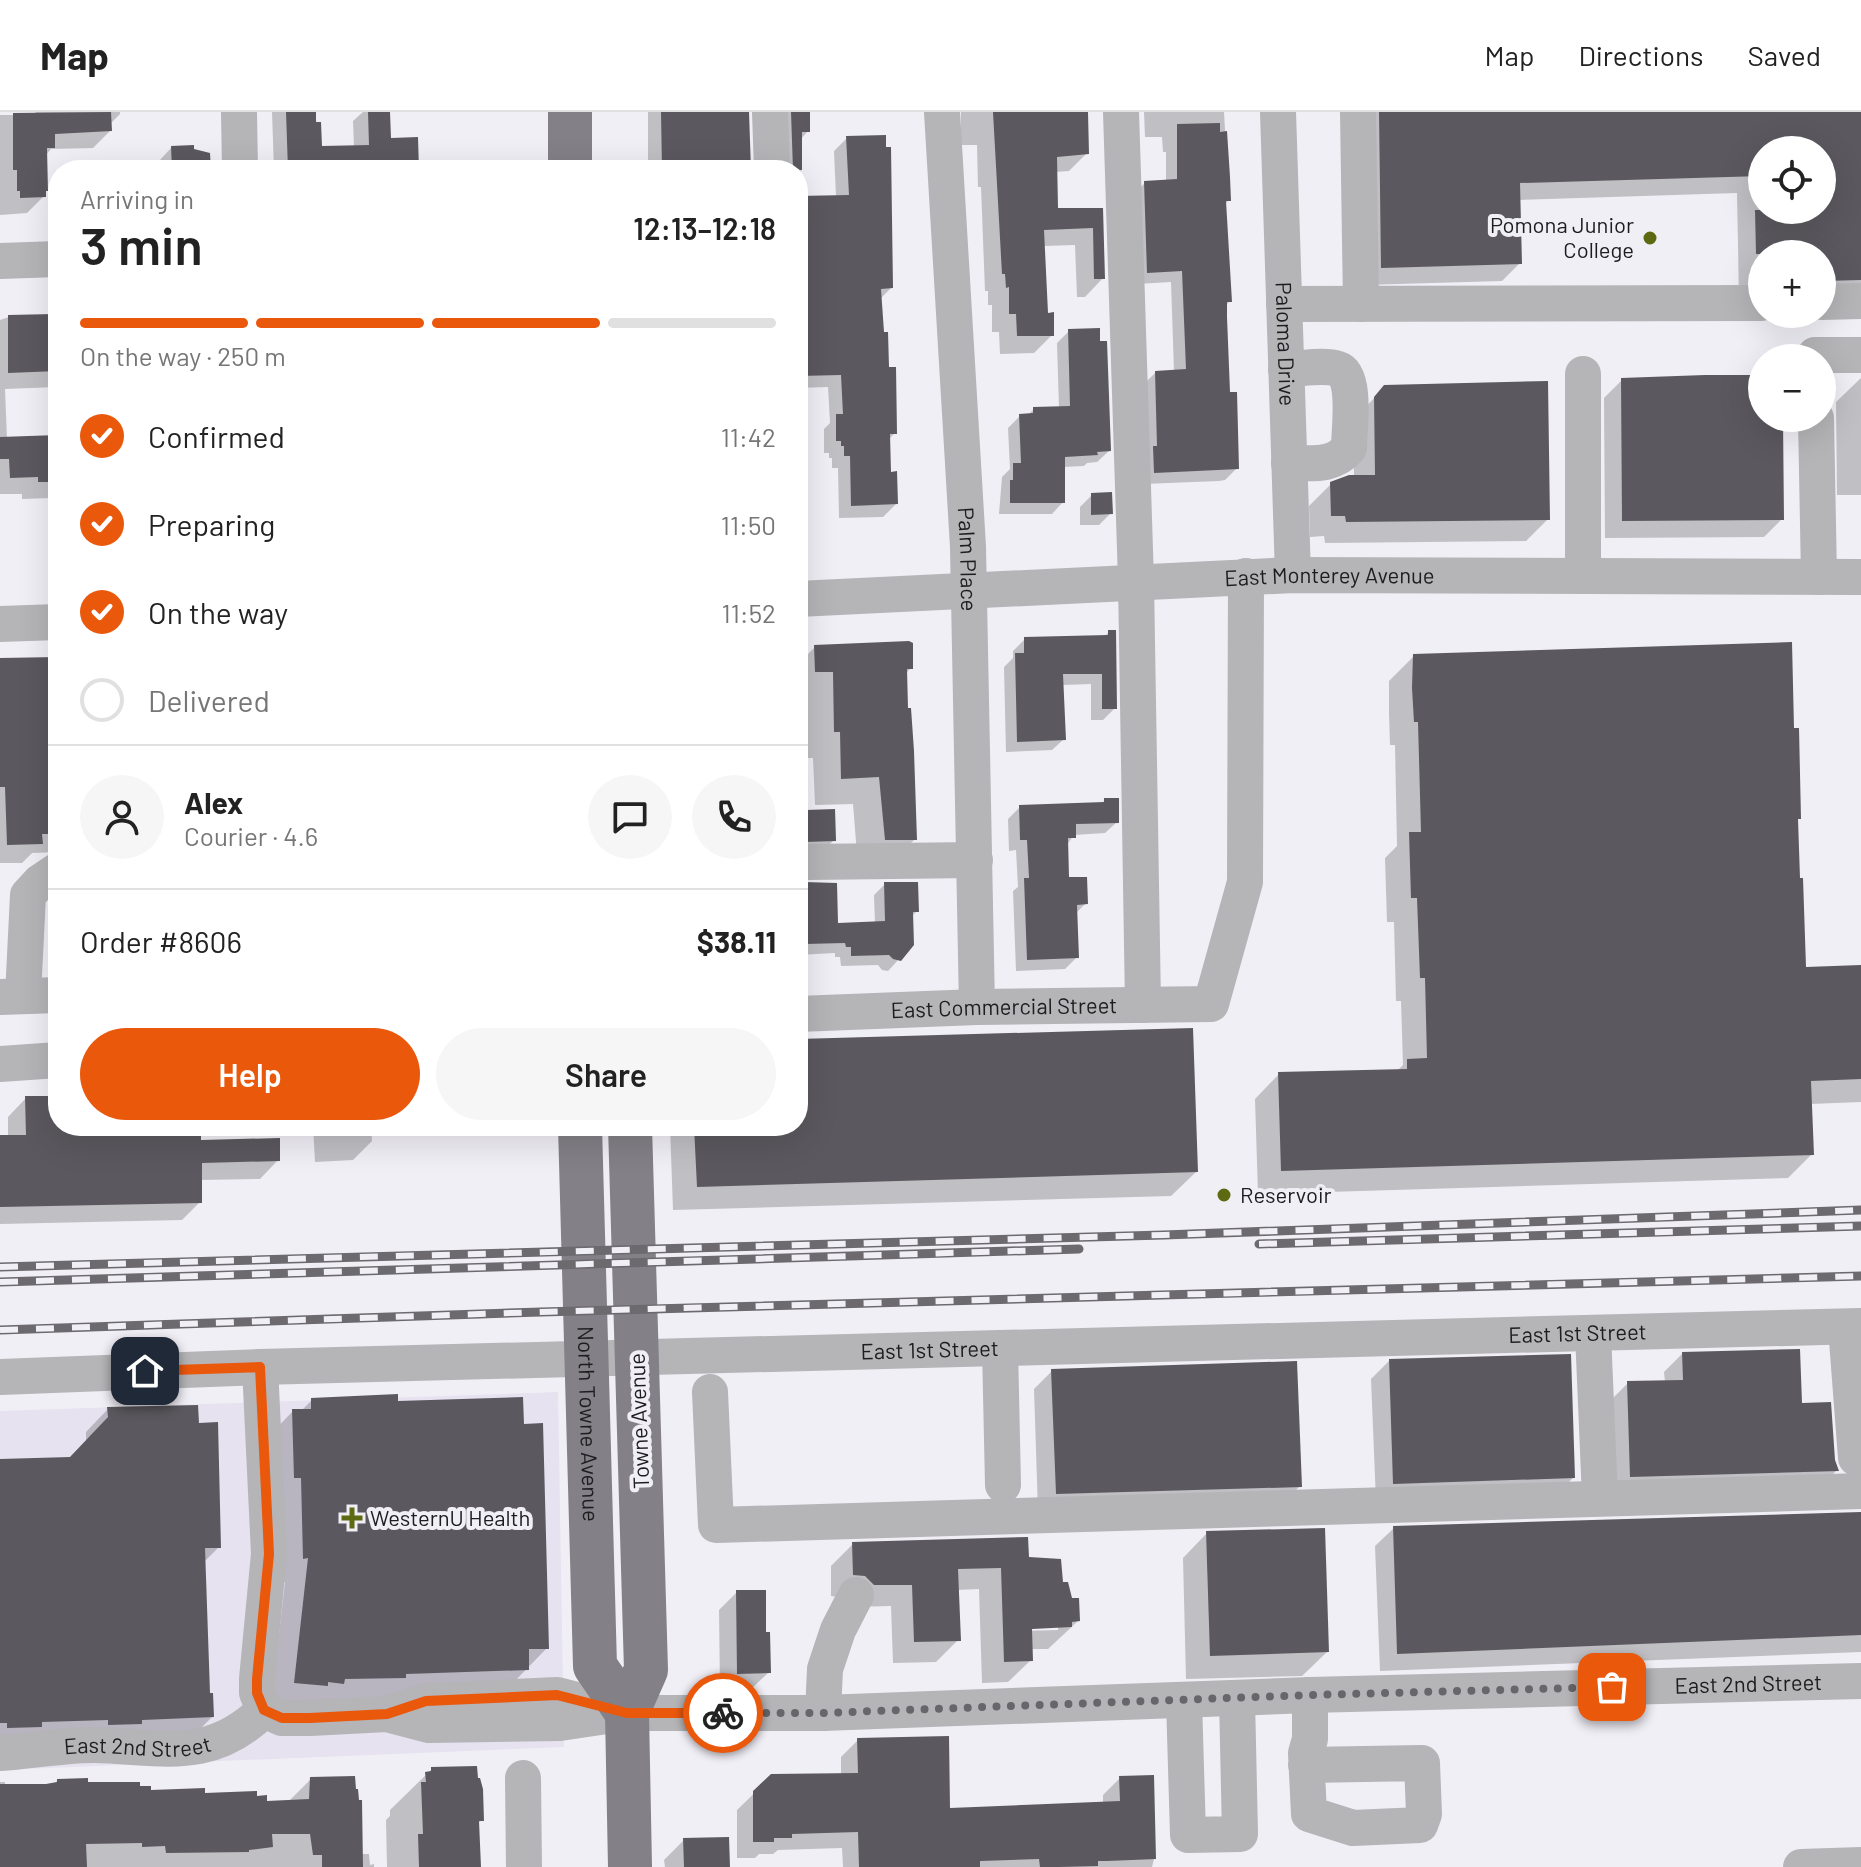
<!DOCTYPE html>
<meta charset="utf-8">
<style>
body{margin:0;font-family:Barlow,sans-serif;background:#f6f6f6;color:#222;height:100vh;display:flex;flex-direction:column;font-size:30px;white-space:nowrap}
*{box-sizing:border-box;margin:0}
p{font-size:26px;color:#767676}
.icon{flex:none;width:44px;height:44px;fill:none;stroke:currentColor;stroke-width:2;stroke-linecap:round;stroke-linejoin:round}
.map{position:relative;flex:1;overflow:hidden}
.sheet{position:absolute;left:48px;top:48px;width:760px;height:976px;display:flex;flex-direction:column;background:#fff;border-radius:32px;box-shadow:0 8px 32px #0002}
.sheet>*{flex:none}
.buttons{position:absolute;left:1748px;top:24px;display:grid;gap:16px}
.buttons a{display:grid;place-items:center;width:88px;height:88px;border-radius:50%;background:#fff;box-shadow:0 8px 32px #0002;font-size:40px}
.pin{position:absolute;display:grid;place-items:center;width:68px;height:68px;color:#fff;margin:-34px;border-radius:16px;box-shadow:0 4px 12px #0006}
.courier{position:absolute;display:grid;place-items:center;width:80px;height:80px;margin:-40px;border:6px solid #ea580c;border-radius:50%;background:#fff;color:#222;box-shadow:0 2px 10px #0007}
.overview em{font-style:normal;font-weight:600}
.overview div{display:flex;flex-direction:column-reverse}
.overview{display:flex;align-items:center;justify-content:space-between;height:136px;padding:0 32px}
h1{font-size:52px;font-weight:600;line-height:60px}
.bar{display:grid;grid-template-columns:repeat(4,1fr);gap:12px 8px;align-content:center;height:96px;padding:0 32px}
.bar i{height:10px;border-radius:6px;background:#e0e0e0}
.bar .current{background:#ea580c}
.bar p{grid-column:span 4}
.line{display:flex;align-items:center;gap:20px;padding:0 32px;border-top:2px solid #e0e0e0}
.line div{flex:1}
.round{display:grid;place-items:center;flex:none;width:84px;height:84px;border-radius:42px;background:#f6f6f6}
ol{padding:0 32px;list-style:none}
li{display:flex;align-items:center;gap:24px;height:88px}
li p{margin-inline-start:auto}
li .icon{padding:8px;border-radius:50%;background:#ea580c;color:#fff;stroke-width:4}
li:last-child{color:#767676}
li i{width:44px;height:44px;border:4px solid #e0e0e0;border-radius:50%}
.button{display:flex;gap:16px;margin-top:auto;padding:16px 32px}
.button a{flex:1;height:92px;border-radius:48px;background:#ea580c;color:#fff;font-size:32px;font-weight:600;line-height:92px;text-align:center}
.button a+a{background:#f6f6f6;color:#222}
header{display:flex;align-items:center;gap:48px;box-sizing:border-box;height:112px;padding:0 40px;background:#fff;border-bottom:2px solid #e0e0e0}
header strong{font-size:38px}
nav{display:flex;gap:44px;margin-inline-start:auto;font-size:28px}
.map>svg:first-child{display:block}
</style>
<header>
<strong>Map</strong>
<nav><a>Map</a><a>Directions</a><a>Saved</a></nav>
</header>
<div class="map">
<svg width="1861" height="1755" viewBox="0 0 1861 1755">
<rect width="100%" height="100%" fill="#f1eff6"/>
<polygon fill="#e6e2f0" points="558,1280 564,1635 0,1658 0,1299"/>
<g fill="#0003" fill-rule="evenodd">
<polygon points="36,0 120,0 120,2 110,12 110,19 93,36 51,37 46,43 44,84 27,101 0,103 0,3 33,3"/>
<polygon points="272,0 315,0 320,36 354,35 353,9 363,0 388,0 389,28 417,50 430,50 430,58 274,58"/>
<polygon points="648,0 747,0 749,58 648,58"/>
<polygon points="788,0 808,0 808,19 800,28 801,86 836,85 834,39 847,26 891,176 880,187 895,321 888,328 890,362 896,392 883,405 839,406 838,356 832,356 832,346 829,346 829,341 824,341 824,317 830,311 828,275 798,276 798,58 780,58"/>
<polygon points="961,0 1088,0 1087,41 1069,59 1055,60 1056,98 1101,98 1103,166 1085,185 1077,185 1075,133 1043,134 1046,203 1052,223 1034,241 1000,242 999,220 992,220 992,193 988,193 988,179 985,179 981,75 978,75 977,33 961,33"/>
<polygon points="1144,0 1224,0 1229,88 1224,93 1230,189 1225,194 1228,282 1237,356 1225,368 1219,369 1143,372 1144,272 1156,260 1174,260 1171,170 1136,172 1133,82 1145,71 1166,69 1166,40 1163,40 1162,25 1145,25"/>
<path d="M1367,0h494v193l-39,-7v-44h-60v54l-23,-8 -2,-107 -219,7 2,63 -18,18 -138,4zM1762,38h60v60h-60z"/>
<polygon points="171,36 210,58 160,58 160,48"/>
<polygon points="9,205 58,205 58,298 57,275 5,277 7,327 58,325 58,463 56,402 52,402 52,386 22,387 22,382 0,382 0,208"/>
<polygon points="1069,219 1109,339 1097,350 1087,351 1084,354 1063,355 1063,390 1052,402 999,402 1002,365 1010,357 1008,316 1020,304 1028,303 1034,297 1059,296 1057,231"/>
<polygon points="1762,265 1762,306 1781,306 1782,407 1764,425 1605,426 1604,286 1622,268"/>
<polygon points="1861,266 1861,383 1837,383 1836,290"/>
<polygon points="1385,275 1548,407 1526,429 1325,431 1324,424 1310,425 1309,394 1331,372 1354,365 1353,308"/>
<polygon points="1092,383 1111,401 1099,413 1080,413 1080,395"/>
<polygon points="1109,520 1115,596 1103,608 1091,608 1091,572 1062,573 1064,627 1052,638 1006,640 1004,555 1013,546 1013,539 1025,527 1104,525"/>
<polygon points="815,535 911,556 905,562 915,727 888,754 858,755 853,692 815,693 813,646 807,646 806,587 798,587 798,552"/>
<polygon points="1414,544 1792,618 1799,706 1796,709 1804,857 1861,855 1861,990 1810,992 1812,1042 1788,1066 1258,1082 1255,987 1279,962 1397,959 1403,953 1401,889 1396,889 1394,810 1387,810 1385,746 1397,734 1395,633 1390,633 1389,602 1389,569"/>
<polygon points="58,547 58,740 32,741 22,751 0,751 0,549"/>
<polygon points="1105,688 1117,710 1105,721 1074,723 1066,734 1067,767 1086,791 1075,802 1077,845 1065,857 1016,859 1013,779 1018,775 1016,738 1009,739 1008,707 1020,695 1101,692"/>
<polygon points="806,700 834,728 822,740 798,741 798,708"/>
<polygon points="805,772 836,813 875,812 874,783 885,772 917,799 911,805 899,847 888,859 882,858 878,853 841,854 840,845 835,845 835,841 798,843 798,779"/>
<polygon points="798,938 1196,1060 1171,1084 673,1098 670,1014 798,1014"/>
<polygon points="26,986 58,986 58,1014 167,1014 167,1023 278,1048 260,1067 200,1068 200,1090 182,1108 0,1112 0,1025 8,1025 8,1005"/>
<polygon points="313,1014 371,1014 372,1029 353,1048 315,1050"/>
<polygon points="1682,1242 1800,1293 1837,1358 1819,1376 1613,1382 1610,1289 1628,1271 1665,1270 1664,1260"/>
<polygon points="1389,1249 1573,1366 1555,1384 1376,1389 1371,1267"/>
<polygon points="1052,1259 1300,1374 1282,1392 1038,1399 1034,1277"/>
<polygon points="312,1288 396,1291 547,1536 503,1581 271,1594 285,1470 280,1470 269,1324 293,1299 301,1299"/>
<polygon points="108,1297 197,1313 219,1435 203,1451 208,1583 212,1605 190,1627 0,1637 0,1349 69,1347 86,1329 86,1320"/>
<polygon points="1861,1402 1861,1540 1380,1559 1375,1434 1394,1416"/>
<polygon points="1207,1421 1327,1540 1302,1564 1186,1567 1183,1446"/>
<path d="M853,1432l174,15 34,25 17,37 -30,28h-18l1,11 -23,22 -26,1 -3,-94 -22,1 1,50 -22,22 -43,1 -2,-57 -39,1 -10,-9 -11,-2v-30zM1058,1514v4l-36,1v-4z"/>
<polygon points="737,1480 764,1522 769,1560 750,1578 720,1579 719,1498"/>
<polygon points="858,1628 948,1698 1103,1691 1103,1683 1120,1666 1154,1747 1152,1755 843,1755 842,1736 778,1738 773,1742 759,1742 755,1746 737,1746 737,1698 772,1664 841,1663 841,1645"/>
<polygon points="432,1657 482,1708 477,1712 479,1755 387,1755 386,1708 390,1704 390,1698"/>
<polygon points="311,1667 361,1742 369,1742 370,1753 374,1752 374,1755 0,1755 0,1670 5,1670 5,1674 54,1672 57,1669 139,1677 149,1680 255,1686 265,1691 288,1690"/>
<polygon points="684,1728 728,1755 665,1755 664,1748"/>
</g>
<g fill="#5b595f">
<polygon points="111,0 112,19 55,22 55,36 47,36 48,79 46,79 46,85 20,86 20,79 17,79 17,58 13,58 13,1"/>
<polygon points="286,0 316,0 316,10 321,10 322,34 369,33 368,0 390,0 391,26 418,25 419,58 288,58"/>
<polygon points="661,0 749,0 751,58 662,58"/>
<polygon points="791,0 810,0 810,20 802,20 802,58 793,58"/>
<polygon points="993,0 1088,0 1089,42 1057,45 1058,96 1103,96 1105,167 1094,167 1093,116 1044,118 1048,201 1054,200 1054,224 1017,224 1016,202 1009,202 1009,175 1006,176 1005,162 1002,162"/>
<polygon points="1379,0 1861,0 1861,168 1822,169 1822,142 1756,142 1755,98 1822,98 1822,38 1762,38 1762,64 1520,71 1522,152 1381,156"/>
<polygon points="1220,11 1220,20 1227,19 1230,65 1231,89 1226,89 1232,190 1227,190 1227,205 1230,280 1237,280 1239,357 1154,361 1153,334 1157,334 1155,259 1186,257 1182,159 1147,161 1144,69 1177,67 1177,12"/>
<polygon points="886,23 886,35 891,35 893,176 881,177 884,220 888,220 889,255 896,255 897,322 890,322 891,360 897,359 898,392 851,394 850,344 844,344 844,334 841,334 841,329 836,329 836,302 843,302 841,263 798,264 798,84 849,83 846,24"/>
<polygon points="194,33 194,37 210,41 211,58 172,58 171,34"/>
<polygon points="54,202 58,259 8,261 8,203"/>
<polygon points="1100,216 1100,229 1107,229 1111,339 1097,340 1098,343 1065,345 1065,391 1010,391 1010,368 1013,368 1013,351 1021,351 1019,302 1033,301 1033,295 1070,294 1068,217"/>
<polygon points="1705,263 1762,263 1762,306 1783,306 1784,408 1622,409 1621,266"/>
<polygon points="1548,269 1550,408 1346,410 1345,404 1331,404 1330,370 1349,363 1375,363 1374,285 1384,273"/>
<polygon points="58,323 58,370 38,370 38,365 10,366 9,347 0,347 0,325"/>
<polygon points="1112,380 1113,402 1091,403 1091,381"/>
<polygon points="1108,518 1116,518 1117,597 1102,597 1102,562 1063,562 1066,628 1017,630 1015,541 1024,541 1024,525 1108,523"/>
<polygon points="909,529 913,531 913,557 907,557 908,596 911,596 914,639 917,728 885,728 879,665 841,667 840,620 834,620 833,560 815,560 814,533"/>
<polygon points="1792,530 1794,616 1799,616 1801,707 1798,707 1800,766 1803,766 1806,855 1861,853 1861,967 1811,969 1814,1043 1281,1059 1278,960 1407,957 1407,947 1427,946 1425,866 1420,866 1417,786 1411,786 1409,720 1421,720 1418,610 1414,610 1412,576 1413,542"/>
<polygon points="58,545 58,722 42,722 43,732 7,733 5,675 0,675 0,546"/>
<polygon points="1104,686 1119,686 1119,711 1076,712 1076,726 1068,726 1069,765 1087,765 1088,792 1077,793 1079,846 1027,848 1024,766 1029,766 1027,728 1020,728 1019,693 1104,690"/>
<polygon points="835,697 836,729 804,730 802,701 806,698"/>
<polygon points="804,770 837,771 838,811 885,809 884,770 918,770 919,800 913,800 914,833 901,849 893,847 889,843 851,844 851,835 846,835 845,831 805,832"/>
<polygon points="1193,916 1198,1060 697,1075 694,1014 798,1014 798,927"/>
<polygon points="25,984 58,984 58,1014 169,1014 169,1021 201,1020 201,1028 280,1026 280,1049 202,1051 202,1091 0,1095 0,1023 26,1023"/>
<polygon points="1800,1237 1802,1291 1831,1290 1835,1348 1839,1359 1630,1365 1627,1269 1683,1268 1682,1240"/>
<polygon points="1571,1242 1575,1366 1393,1372 1389,1247"/>
<polygon points="1297,1249 1302,1375 1056,1382 1051,1257"/>
<polygon points="398,1282 398,1289 523,1285 524,1312 543,1311 549,1537 529,1537 529,1558 406,1562 406,1566 345,1567 344,1572 328,1570 328,1574 294,1571 308,1446 303,1447 301,1366 294,1366 292,1297 311,1297 311,1286"/>
<polygon points="198,1293 199,1311 218,1310 221,1436 205,1436 210,1581 213,1581 214,1605 142,1608 142,1612 108,1613 108,1608 42,1610 42,1615 7,1616 7,1611 0,1611 0,1347 70,1345 108,1305 107,1295"/>
<polygon points="1861,1400 1861,1523 1397,1542 1393,1414"/>
<polygon points="1325,1416 1329,1540 1210,1544 1206,1419"/>
<polygon points="1028,1425 1029,1445 1061,1447 1063,1470 1068,1470 1072,1486 1079,1486 1080,1509 1072,1510 1072,1515 1032,1517 1033,1549 1004,1550 1001,1456 958,1457 961,1529 914,1530 912,1473 874,1473 865,1464 853,1463 852,1430"/>
<polygon points="736,1478 766,1478 766,1520 770,1520 771,1561 737,1562"/>
<polygon points="949,1624 950,1696 1120,1689 1119,1664 1154,1663 1156,1747 1107,1749 1098,1749 1098,1754 1059,1755 1040,1755 1039,1747 980,1749 980,1755 859,1755 858,1720 792,1722 792,1726 774,1726 774,1730 753,1730 753,1679 771,1662 858,1661 857,1626"/>
<polygon points="477,1654 478,1666 480,1666 483,1677 484,1709 479,1709 481,1755 419,1755 418,1722 423,1722 421,1670 426,1670 425,1660 431,1659 431,1655"/>
<polygon points="355,1664 356,1677 358,1677 359,1688 362,1688 363,1755 322,1755 322,1743 313,1743 310,1722 272,1722 273,1735 249,1738 249,1740 166,1741 165,1734 142,1735 142,1731 86,1732 87,1755 0,1755 0,1672 46,1672 57,1670 57,1667 88,1666 88,1670 140,1670 140,1674 151,1674 151,1678 205,1676 205,1681 257,1679 257,1684 267,1683 267,1689 309,1687 310,1665"/>
<polygon points="729,1725 730,1755 684,1755 683,1726"/>
</g>
<g fill="none" stroke-linecap="round" stroke-linejoin="round">
<g stroke="#b5b4b7" stroke-width="36">
<polyline points="239,0 240,58"/>
<polyline points="770,0 772,58"/>
<path id="s1" d="M942,0l26,435 9,460"/>
<polyline points="1121,0 1136,469 1143,893"/>
<path id="s2" d="M1278,0l15,463"/>
<polyline points="1358,0 1361,192"/>
<polyline points="0,149 58,147"/>
<polyline points="1822,190 1861,189"/>
<polyline points="1284,192 1762,191"/>
<polyline points="1815,246 1815,243 1861,243"/>
<path d="M1286,257c15,0 38,-5 52,0 19,6 11,61 11,79 -16,19 -37,15 -60,15"/>
<polyline points="1583,262 1583,464"/>
<polyline points="1816,306 1819,465"/>
<path id="s3" d="M798,487l495,-24 568,2"/>
<polyline points="0,512 58,510"/>
<polyline points="808,750 975,748"/>
<polyline points="23,884 28,783 40,770 58,758"/>
<polyline points="0,885 58,883"/>
<path id="s4" d="M798,902l179,-7 234,-3 34,-122 1,-306"/>
<polyline points="0,952 58,948"/>
<polyline points="1846,1215 1856,1346"/>
<polyline points="1593,1221 1600,1386"/>
<polyline points="1000,1236 1003,1373"/>
<polyline points="260,1255 269,1442 257,1567 257,1581 264,1598"/>
<path id="s5" d="M0,1265l260,-10 1601,-41"/>
<polyline points="710,1280 716,1413 1861,1379"/>
<polyline points="1184,1588 1188,1723 1240,1722 1237,1586"/>
<polyline points="264,1598 282,1606 310,1606 387,1602 426,1589 557,1583 612,1597"/>
<polyline points="823,1601 825,1557 838,1518 856,1483"/>
<path id="s6" d="M387,1602l42,11 131,-2 67,-10h196l487,-18 551,-14"/>
<path id="s7" d="M0,1641c31,-2 63,-8 94,-8 67,1 115,19 170,-35"/>
<polyline points="1306,1653 1422,1651 1424,1702 1420,1713 1353,1716 1309,1702 1306,1641 1310,1627 1310,1583"/>
<polyline points="523,1666 524,1755"/>
<polyline points="1801,1755 1861,1753"/>
</g>
<g stroke="#838187" stroke-width="44">
<polyline points="570,0 570,58"/>
<path id="s8" d="M580,1014l15,540 32,47"/>
<polyline points="630,1755 627,1601 646,1558 630,1014"/>
</g>
<defs>
<g id="rail">
<polyline points="1259,1132 1861,1114"/>
<polyline points="0,1155 1164,1123 1861,1098"/>
<polyline points="0,1170 1079,1137"/>
<polyline points="0,1218 541,1200 1861,1164"/>
</g>
</defs>
<use href="#rail" stroke="#6c6a6f" stroke-width="9"/>
<use href="#rail" stroke="#f1eff6" stroke-width="6" stroke-dasharray="18" stroke-linecap="butt"/>
</g>
<g fill="none" stroke-linecap="round" stroke-linejoin="round">
<polyline stroke="#67666a" stroke-width="8" stroke-dasharray="0 14.4" points="723,1601 823,1601 1310,1583 1612,1575"/>
<polyline stroke="#ea580c" stroke-width="10" points="145,1259 260,1255 269,1442 257,1567 257,1581 264,1598 282,1606 310,1606 387,1602 426,1589 557,1583 627,1601 723,1601"/>
</g>
<g fill="#5d6a11" stroke="#f1eff6" stroke-width="3">
<circle cx="1650" cy="126" r="8"/>
<circle cx="1224" cy="1083" r="8"/>
<path d="M348 1394h8v8h8v8h-8v8h-8v-8h-8v-8h8z"/>
</g>
<g text-anchor="middle" stroke-width="8" stroke-linejoin="round" paint-order="stroke">
<g font-size="22" fill="#1d1c1f" stroke="#f1eff6" text-anchor="start">
<text x="1634" y="121" text-anchor="end">Pomona Junior<tspan x="1634" dy="25">College</tspan></text>
<text x="1240" y="1091">Reservoir</text>
<text x="370" y="1414">WesternU Health</text>
</g>
<g font-size="22" fill="#1d1c1f" stroke="#f1eff6">
<text dy="8" stroke="none"><textPath href="#s2" startOffset="232">Paloma Drive</textPath></text>
<text dy="8" stroke="none"><textPath href="#s1" startOffset="448">Palm Place</textPath></text>
<text dy="8" stroke="none"><textPath href="#s3" startOffset="532">East Monterey Avenue</textPath></text>
<text dy="8" stroke="none"><textPath href="#s4" startOffset="206">East Commercial Street</textPath></text>
<text dy="8" stroke="none"><textPath href="#s5" startOffset="1578">East 1st Street</textPath></text>
<text dy="8" stroke="none"><textPath href="#s5" startOffset="930">East 1st Street</textPath></text>
<text transform="translate(639 1309) rotate(-92)" y="8">Towne Avenue</text>
<text dy="8" stroke="none"><textPath href="#s8" startOffset="298">North Towne Avenue</textPath></text>
<text dy="8" stroke="none"><textPath href="#s6" startOffset="1364">East 2nd Street</textPath></text>
<text dy="8" stroke="none"><textPath href="#s7" startOffset="138">East 2nd Street</textPath></text>
</g>
</g>
</svg>
<div class="buttons">
<a><svg class="icon" aria-label="locate" viewBox="0 0 24 24"><circle cx="12" cy="12" r="6"/><path d="M12 2v4M12 18v4M2 12h4M18 12h4"/></svg></a>
<a>+</a>
<a>−</a>
</div>
<div class="pin" style="left:1612px;top:1575px;background:#ea580c"><svg class="icon" aria-label="bag" viewBox="0 0 24 24"><path d="M5 8h14l-1 12H6zM9 8a3 3 0 0 1 6 0"/></svg></div>
<div class="pin" style="left:145px;top:1259px;background:#1f2937"><svg class="icon" aria-label="home" viewBox="0 0 24 24"><path d="M3 11l9-7 9 7M6 9v11h12V9"/></svg></div>
<div class="courier" style="left:723px;top:1601px"><svg class="icon" aria-label="bike" viewBox="0 0 24 24"><circle cx="6" cy="16" r="4"/><circle cx="18" cy="16" r="4"/><path d="M6 16l4-8h5l3 8M10 8l3 8H6M13 5h3"/></svg></div>
<section class="sheet">
<div class="overview"><div><h1>3 min</h1><p>Arriving in</p></div><em>12:13–12:18</em></div>
<div class="bar"><i class="current"></i><i class="current"></i><i class="current"></i><i></i><p>On the way · 250 m</p></div>
<ol>
<li><svg class="icon" aria-label="check" viewBox="0 0 24 24"><path d="M5 12l5 5 9-10"/></svg>Confirmed<p>11:42</p></li>
<li><svg class="icon" aria-label="check" viewBox="0 0 24 24"><path d="M5 12l5 5 9-10"/></svg>Preparing<p>11:50</p></li>
<li><svg class="icon" aria-label="check" viewBox="0 0 24 24"><path d="M5 12l5 5 9-10"/></svg>On the way<p>11:52</p></li>
<li><i></i>Delivered</li>
</ol>
<div class="line" style="height:144px"><a class="round"><svg class="icon" aria-label="person" viewBox="0 0 24 24"><circle cx="12" cy="8" r="4"/><path d="M4 21q1-7 8-7t8 7"/></svg></a><div><b>Alex</b><p>Courier · 4.6</p></div><a class="round"><svg class="icon" aria-label="chat" viewBox="0 0 24 24"><path d="M4 5h16v11H9l-5 4z"/></svg></a><a class="round"><svg class="icon" aria-label="phone" viewBox="0 0 24 24"><path d="M5 4h4l2 5-3 2q2 4 5 5l2-3 5 2v4C11 20 4 13 5 4z"/></svg></a></div>
<div class="line" style="height:104px"><div>Order #8606</div><b>$38.11</b></div>
<div class="button"><a>Help</a><a>Share</a></div>
</section>
</div>
